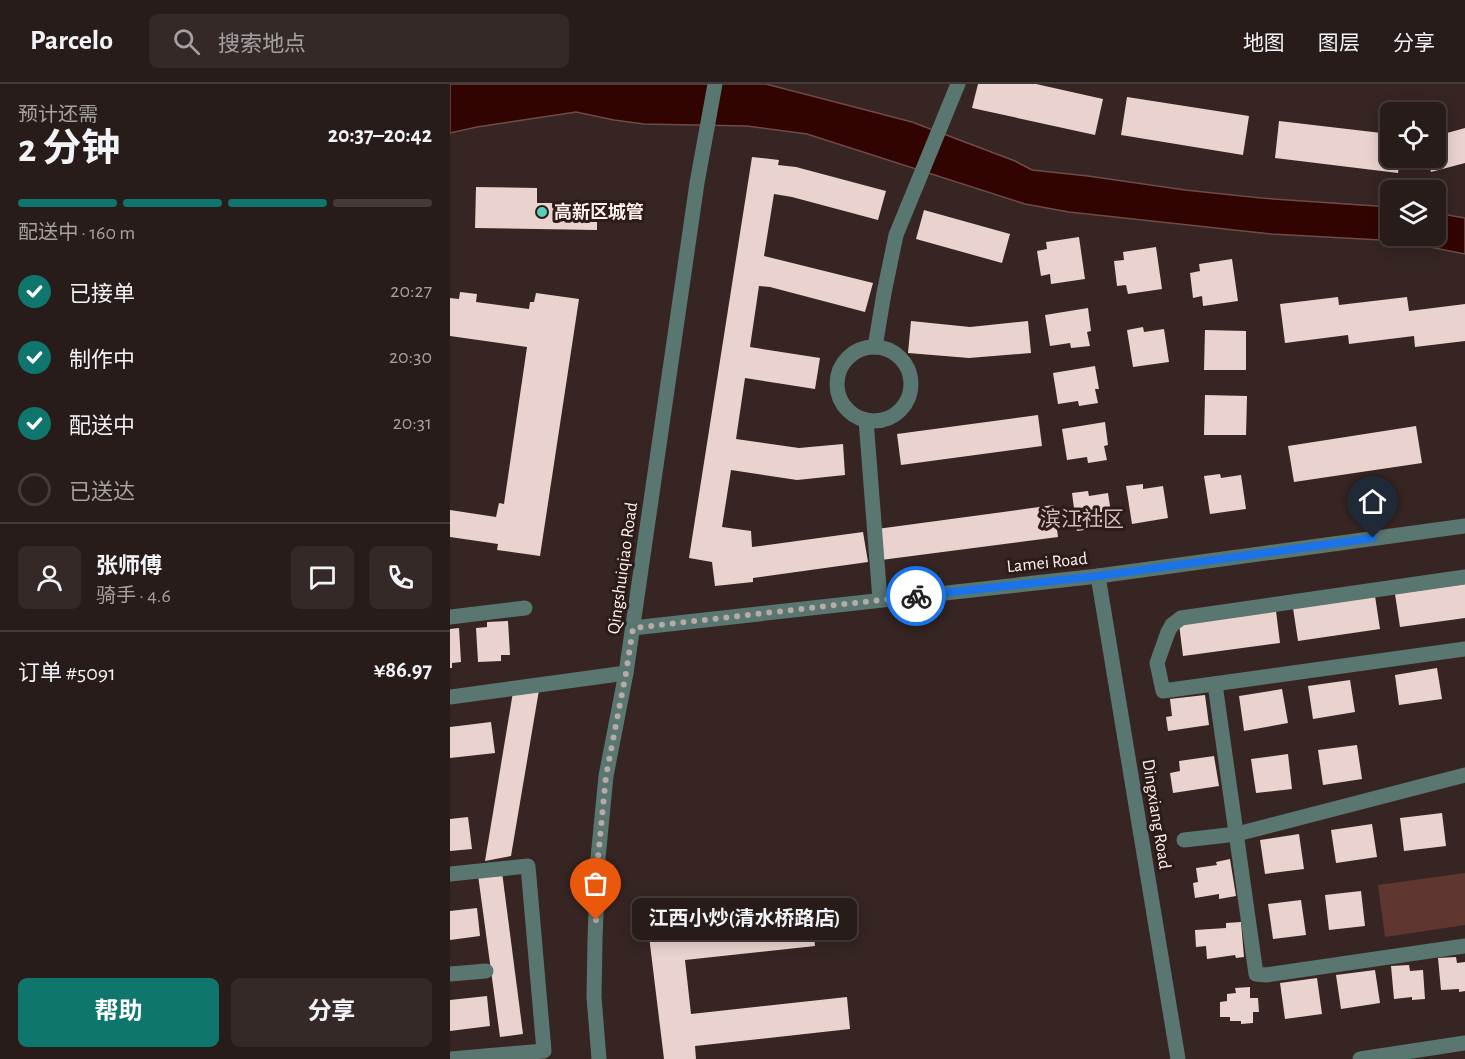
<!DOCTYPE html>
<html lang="zh">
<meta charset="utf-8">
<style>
body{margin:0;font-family:"Alegreya Sans","Noto Sans SC",sans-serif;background:#342927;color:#f1f3f6;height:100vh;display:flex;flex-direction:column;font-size:22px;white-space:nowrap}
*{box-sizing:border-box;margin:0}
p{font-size:20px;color:#a5a1a2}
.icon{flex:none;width:33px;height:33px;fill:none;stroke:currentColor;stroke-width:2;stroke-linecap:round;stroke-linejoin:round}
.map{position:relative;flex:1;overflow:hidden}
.drawer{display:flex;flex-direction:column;background:#281c1a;width:450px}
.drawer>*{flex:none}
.fabs{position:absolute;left:930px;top:18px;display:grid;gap:12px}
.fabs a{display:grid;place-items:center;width:66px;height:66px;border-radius:9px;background:#281c1a;box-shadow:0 3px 15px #0003,0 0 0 2px #443a39;font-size:30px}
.pin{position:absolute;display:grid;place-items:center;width:51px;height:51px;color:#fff;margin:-62px -26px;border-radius:50% 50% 50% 0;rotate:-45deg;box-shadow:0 0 6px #0007}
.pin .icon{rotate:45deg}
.courier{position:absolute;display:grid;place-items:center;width:60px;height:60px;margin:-30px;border:4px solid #1a73e8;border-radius:50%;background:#fff;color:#222;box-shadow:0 2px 8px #0007}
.bubble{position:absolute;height:42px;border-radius:9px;background:#281c1a;box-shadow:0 3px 15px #0003,0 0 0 2px #443a39;font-size:20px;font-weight:700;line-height:42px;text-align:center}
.overview em{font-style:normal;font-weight:700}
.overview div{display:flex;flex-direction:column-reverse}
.overview{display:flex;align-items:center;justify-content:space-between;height:102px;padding:0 18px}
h1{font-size:39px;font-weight:700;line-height:45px}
.bar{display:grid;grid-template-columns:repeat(4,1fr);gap:9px 6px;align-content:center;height:72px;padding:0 18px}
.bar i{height:8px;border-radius:4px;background:#443a39}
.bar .current{background:#0f766e}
.bar p{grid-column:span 4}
.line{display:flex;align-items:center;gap:15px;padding:0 18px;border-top:2px solid #443a39}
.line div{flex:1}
.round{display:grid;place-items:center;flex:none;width:63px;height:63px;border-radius:9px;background:#342927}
ol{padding:0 18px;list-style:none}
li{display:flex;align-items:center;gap:18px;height:66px}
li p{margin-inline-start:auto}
li .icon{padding:6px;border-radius:50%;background:#0f766e;color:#fff;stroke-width:4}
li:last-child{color:#a5a1a2}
li i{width:33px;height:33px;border:3px solid #443a39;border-radius:50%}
.action{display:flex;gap:12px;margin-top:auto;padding:12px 18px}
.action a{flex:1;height:69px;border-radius:9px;background:#0f766e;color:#fff;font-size:24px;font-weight:700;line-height:69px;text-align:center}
.action a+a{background:#342927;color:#f1f3f6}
header{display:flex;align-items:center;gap:36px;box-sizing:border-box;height:84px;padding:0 30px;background:#281c1a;border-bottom:2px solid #443a39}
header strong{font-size:28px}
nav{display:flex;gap:33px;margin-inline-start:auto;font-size:21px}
.search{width:420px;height:54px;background:#342927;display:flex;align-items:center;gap:15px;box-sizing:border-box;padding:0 21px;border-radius:9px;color:#a5a1a2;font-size:22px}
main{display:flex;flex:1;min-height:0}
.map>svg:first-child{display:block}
</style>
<header>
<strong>Parcelo</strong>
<div class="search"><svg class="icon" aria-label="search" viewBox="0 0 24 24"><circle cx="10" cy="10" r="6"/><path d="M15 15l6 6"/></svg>搜索地点</div>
<nav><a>地图</a><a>图层</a><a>分享</a></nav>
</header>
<main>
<section class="drawer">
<div class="overview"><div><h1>2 分钟</h1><p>预计还需</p></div><em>20:37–20:42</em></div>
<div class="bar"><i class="current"></i><i class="current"></i><i class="current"></i><i></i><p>配送中 · 160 m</p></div>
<ol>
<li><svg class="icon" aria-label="check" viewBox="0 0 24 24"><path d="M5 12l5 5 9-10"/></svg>已接单<p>20:27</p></li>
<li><svg class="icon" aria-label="check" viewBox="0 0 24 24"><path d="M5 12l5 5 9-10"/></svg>制作中<p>20:30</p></li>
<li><svg class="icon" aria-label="check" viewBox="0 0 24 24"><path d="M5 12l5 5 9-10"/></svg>配送中<p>20:31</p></li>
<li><i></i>已送达</li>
</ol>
<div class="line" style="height:108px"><a class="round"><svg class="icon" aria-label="person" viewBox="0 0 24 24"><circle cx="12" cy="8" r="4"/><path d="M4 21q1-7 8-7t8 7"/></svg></a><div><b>张师傅</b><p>骑手 · 4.6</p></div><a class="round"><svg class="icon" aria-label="chat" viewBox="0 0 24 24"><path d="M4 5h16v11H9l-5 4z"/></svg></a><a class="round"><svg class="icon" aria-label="phone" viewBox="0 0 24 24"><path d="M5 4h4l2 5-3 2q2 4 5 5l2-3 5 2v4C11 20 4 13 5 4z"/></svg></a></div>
<div class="line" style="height:78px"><div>订单 #5091</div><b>¥86.97</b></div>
<div class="action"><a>帮助</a><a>分享</a></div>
</section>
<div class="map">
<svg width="1015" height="975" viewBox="0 0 1015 975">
<rect width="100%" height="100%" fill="#362522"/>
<polygon fill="#5f3730" points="1015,789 1015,841 935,853 928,801"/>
<polygon fill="#320401" stroke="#6f4b48" stroke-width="1.5" points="0,0 316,0 462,38 565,77 582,86 638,92 735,106 811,114 940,123 940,152 986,152 986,129 1015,134 1015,170 949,157 821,150 619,128 575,120 357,50 297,42 194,40 164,36 126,28 27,43 0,49"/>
<g fill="#ead3ce">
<polygon points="528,0 586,0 653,15 645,51 522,24"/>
<polygon points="677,13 799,32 793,71 671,51"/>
<polygon points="829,37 940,50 940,74 950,74 948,89 825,74"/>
<polygon points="1015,44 1015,79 981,88 977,74 986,74 986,52"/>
<polygon points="302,73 329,76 328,81 346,83 436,107 428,136 342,113 324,110 314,172 423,199 415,228 320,203 309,202 300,263 370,274 365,305 295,294 286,355 349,364 393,360 395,391 347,396 281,386 272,443 301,447 302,463 413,448 418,478 303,494 303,498 265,502 262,478 239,474"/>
<polygon points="26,103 87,104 87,119 158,119 158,137 147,137 147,146 25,144"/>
<polygon points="474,126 560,150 552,179 466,155"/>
<polygon points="629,153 635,195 601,200 600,190 591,192 587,167 597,165 596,158"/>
<polygon points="706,163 712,205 678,210 676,201 667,202 664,177 674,176 673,168"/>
<polygon points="782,175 788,217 753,222 752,212 743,214 740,189 750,187 749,180"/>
<polygon points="10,208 27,210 26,218 79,225 80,218 84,218 86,209 129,215 90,472 47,466 48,460 0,453 0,426 46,433 49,419 54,420 77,263 0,252 0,214 9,215"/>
<polygon points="888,213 889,221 957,213 959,227 1015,220 1015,257 965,263 964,252 899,260 898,251 835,259 830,220"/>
<polygon points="638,224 641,247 637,248 640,262 621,264 620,259 600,262 595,231"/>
<polygon points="461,237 520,243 578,237 581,269 519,274 458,269"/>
<polygon points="693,243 694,248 714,245 719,278 683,283 677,246"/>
<polygon points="755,246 796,247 796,286 754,286"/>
<polygon points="645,282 649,305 645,305 648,319 629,322 628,317 608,320 603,289"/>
<polygon points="755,311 797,312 796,351 754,351"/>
<polygon points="588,331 592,362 451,381 447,350"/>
<polygon points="655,338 658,361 654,362 657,376 638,379 637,373 617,376 612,345"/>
<polygon points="966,342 972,379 844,398 838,362"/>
<polygon points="770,390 771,394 791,391 796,425 760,430 754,392"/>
<polygon points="693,400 693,405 713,402 718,434 682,440 676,402"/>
<polygon points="638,407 639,412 658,409 663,442 627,447 622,409"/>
<polygon points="604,421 608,453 431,476 427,445"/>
<polygon points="1015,500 1015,534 950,543 945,510"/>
<polygon points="925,512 930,545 848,557 843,524"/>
<polygon points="826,527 830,559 733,572 729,540"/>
<polygon points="58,537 60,571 51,571 51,577 28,578 26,544 37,543 37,538"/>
<polygon points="9,544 11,578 2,579 2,584 0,584 0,545"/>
<polygon points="987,584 992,615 949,621 945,591"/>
<polygon points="900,596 905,628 863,635 858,602"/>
<polygon points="832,605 838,639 794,647 789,612"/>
<polygon points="89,606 61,772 35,777 63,608"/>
<polygon points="755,611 759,641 718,647 716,633 722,632 720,615"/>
<polygon points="41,638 45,669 0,674 0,643"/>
<polygon points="907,661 912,695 873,701 868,666"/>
<polygon points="838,670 842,705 806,709 801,675"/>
<polygon points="764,672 769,702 723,709 720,689 730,687 729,677"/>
<polygon points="992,729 996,762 954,767 950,734"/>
<polygon points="18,733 22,765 0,767 0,735"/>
<polygon points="922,740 927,773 886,779 881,746"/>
<polygon points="849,750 854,785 815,790 810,756"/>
<polygon points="780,775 786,812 769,815 769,810 745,814 743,799 748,798 746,784 767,781 766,778"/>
<polygon points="52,788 73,950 50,953 28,791"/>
<polygon points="911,807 915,842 879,846 875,811"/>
<polygon points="851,816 856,851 823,855 818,820"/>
<polygon points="27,824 30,852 0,856 0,827"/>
<polygon points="362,830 365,862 235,876 241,930 397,913 400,945 245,962 246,975 214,975 198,844 231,840 231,843"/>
<polygon points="791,838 794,873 786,874 785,871 757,875 756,862 746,863 745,846 776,844 776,839"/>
<polygon points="1006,873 1007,879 1015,878 1015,907 1009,908 1009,905 991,906 988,874"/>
<polygon points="959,881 960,887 973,886 975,915 962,916 962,913 944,915 941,882"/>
<polygon points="925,886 930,919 891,925 886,891"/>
<polygon points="867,894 872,930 835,935 830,899"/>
<polygon points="800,903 800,914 808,914 809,928 803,928 803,939 791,940 791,937 780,937 780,933 770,933 770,918 777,917 777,910 786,909 785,904"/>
<polygon points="37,912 40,942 0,947 0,916"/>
</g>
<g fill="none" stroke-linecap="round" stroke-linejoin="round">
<g stroke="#597670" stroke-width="15">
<polyline points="425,263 434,209 446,151 508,0"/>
<circle cx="424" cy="300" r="37"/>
<polyline points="416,336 430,516"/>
<polyline points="648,492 728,975"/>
<polyline points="1015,493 731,534 722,541 718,548 707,579 713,607 1015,565"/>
<polyline points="0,533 75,524"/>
<polyline points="183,544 648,492 1015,442"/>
<polyline points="765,600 806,890 816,891 1015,862"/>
<polyline points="0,613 176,589"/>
<polyline points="734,756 787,750 1015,691"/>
<polyline points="0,790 78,782 94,967 0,975"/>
<polyline points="0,890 36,887"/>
<polyline points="149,975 144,913 145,856 148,774 156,692 176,589 247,99 265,0"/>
<polyline points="910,975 1015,959"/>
</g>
</g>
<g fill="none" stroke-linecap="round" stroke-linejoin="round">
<polyline stroke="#b7aaa7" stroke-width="6" stroke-dasharray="0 10.8" points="146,836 148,774 156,692 176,589 183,544 466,512"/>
<polyline stroke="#1a73e8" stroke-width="8" points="466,512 648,492 923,454"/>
</g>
<circle fill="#5bcebb" stroke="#2c1b18" stroke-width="2" cx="92" cy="128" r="6"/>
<g text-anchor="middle" stroke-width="6" stroke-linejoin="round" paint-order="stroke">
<g font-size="18" font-weight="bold" fill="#fdf1ee" stroke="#2c1b18" text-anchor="start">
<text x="104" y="134">高新区城管</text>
</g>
<g font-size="18" fill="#fdf1ee" stroke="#2c1b18">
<text transform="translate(597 478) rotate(-6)" y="6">Lamei Road</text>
<text transform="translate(172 484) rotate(-82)" y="6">Qingshuiqiao Road</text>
<text transform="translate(707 730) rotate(81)" y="6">Dingxiang Road</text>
</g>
<g font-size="21" fill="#d3bbb7" stroke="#2c1b18">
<text x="632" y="442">滨江社区</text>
</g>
</g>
</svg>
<div class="fabs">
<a><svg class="icon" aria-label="locate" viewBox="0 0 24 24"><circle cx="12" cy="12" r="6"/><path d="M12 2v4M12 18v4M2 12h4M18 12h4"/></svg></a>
<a><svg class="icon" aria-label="layers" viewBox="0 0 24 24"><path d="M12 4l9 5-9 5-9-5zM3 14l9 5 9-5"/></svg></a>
</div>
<div class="pin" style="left:146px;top:836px;background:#ea580c"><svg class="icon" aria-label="bag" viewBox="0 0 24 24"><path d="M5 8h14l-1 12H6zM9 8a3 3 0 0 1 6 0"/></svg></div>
<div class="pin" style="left:923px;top:454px;background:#1f2937"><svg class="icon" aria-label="home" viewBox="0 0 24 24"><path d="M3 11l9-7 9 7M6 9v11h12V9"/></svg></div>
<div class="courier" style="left:466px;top:512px"><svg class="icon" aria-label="bike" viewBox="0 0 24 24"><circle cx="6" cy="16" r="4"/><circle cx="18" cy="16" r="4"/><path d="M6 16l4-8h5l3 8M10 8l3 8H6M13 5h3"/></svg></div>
<div class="bubble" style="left:182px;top:814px;width:225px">江西小炒(清水桥路店)</div>
</div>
</main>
